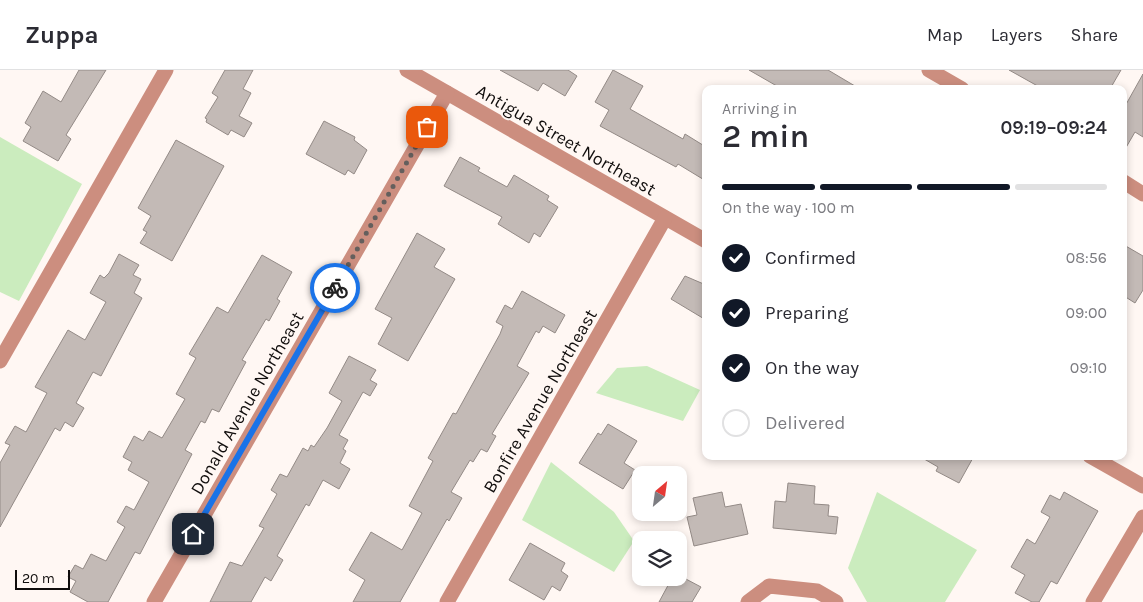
<!DOCTYPE html>
<meta charset="utf-8">
<style>
body{margin:0;font-family:Karla,sans-serif;background:#f2f2f3;color:#2b2b33;height:100vh;display:flex;flex-direction:column;font-size:19px;white-space:nowrap}
*{box-sizing:border-box;margin:0}
p{font-size:16px;color:#7c7c81}
.icon{flex:none;width:28px;height:28px;fill:none;stroke:currentColor;stroke-width:2;stroke-linecap:round;stroke-linejoin:round}
.map{position:relative;flex:1;overflow:hidden}
.details{position:absolute;left:702px;top:15px;width:425px;height:375px;display:flex;flex-direction:column;background:#fff;border-radius:10px;box-shadow:0 2px 8px #0003}
.details>*{flex:none}
.needle{width:32px;rotate:29deg}
.controls{position:absolute;left:632px;top:396px;display:grid;gap:10px}
.controls a{display:grid;place-items:center;width:55px;height:55px;border-radius:10px;background:#fff;box-shadow:0 2px 8px #0003;font-size:25px}
.scale{position:absolute;left:15px;bottom:12px;width:55px;box-sizing:border-box;padding-left:5px;border:2px solid #100d0c;border-top:0;font-size:14px;line-height:18px;white-space:nowrap;color:#100d0c;-webkit-text-stroke:4px #fff7f3;paint-order:stroke}
.pin{position:absolute;display:grid;place-items:center;width:42px;height:42px;color:#fff;margin:-21px;border-radius:10px;box-shadow:0 2px 8px #0006}
.courier{position:absolute;display:grid;place-items:center;width:50px;height:50px;margin:-25px;border:4px solid #1a73e8;border-radius:50%;background:#fff;color:#222;box-shadow:0 1px 6px #0007}
.overview em{font-style:normal;font-weight:600}
.overview div{display:flex;flex-direction:column-reverse}
.overview{display:flex;align-items:center;justify-content:space-between;height:85px;padding:0 20px}
h1{font-size:32px;font-weight:600;line-height:38px}
.bar{display:grid;grid-template-columns:repeat(4,1fr);gap:8px 5px;align-content:center;height:60px;padding:0 20px}
.bar i{height:6px;border-radius:4px;background:#e1e1e2}
.bar .on{background:#111827}
.bar p{grid-column:span 4}
ol{padding:0 20px;list-style:none}
li{display:flex;align-items:center;gap:15px;height:55px}
li p{margin-inline-start:auto}
li .icon{padding:5px;border-radius:50%;background:#111827;color:#fff;stroke-width:4}
li:last-child{color:#7c7c81}
li i{width:28px;height:28px;border:2px solid #e1e1e2;border-radius:50%}
header{display:flex;align-items:center;gap:30px;box-sizing:border-box;height:70px;padding:0 25px;background:#fff;border-bottom:1px solid #e1e1e2}
header strong{font-size:24px}
nav{display:flex;gap:28px;margin-inline-start:auto;font-size:18px}
.map>svg:first-child{display:block}
</style>
<header>
<strong>Zuppa</strong>
<nav><a>Map</a><a>Layers</a><a>Share</a></nav>
</header>
<div class="map">
<svg width="1143" height="532" viewBox="0 0 1143 532">
<rect width="100%" height="100%" fill="#fff7f3"/>
<g fill="#cbecbe">
<polygon points="0,67 82,114 19,231 0,222"/>
<polygon points="647,296 700,320 683,351 596,323 617,298"/>
<polygon points="551,392 614,442 634,471 614,502 522,450"/>
<polygon points="877,422 977,480 945,532 867,532 848,498"/>
</g>
<g fill="#c3bab6" stroke="#938a86">
<polygon points="79,0 106,0 66,65 71,69 58,91 23,71 31,57 25,53 43,21 61,32"/>
<polygon points="225,0 253,0 243,19 251,23 239,46 252,53 244,67 231,60 228,65 206,52 207,49 205,48 218,27 212,23"/>
<polygon points="500,0 568,0 577,6 565,26 543,13 538,21"/>
<polygon points="613,0 643,16 630,39 683,69 685,64 706,77 706,111 678,94 676,97 600,56 609,40 595,32"/>
<polygon points="749,0 828,0 860,19 782,19"/>
<polygon points="1009,0 1121,0 1110,19 1043,19"/>
<polygon points="1143,4 1143,67 1135,62 1124,81 1124,38"/>
<polygon points="324,51 355,67 354,70 367,80 354,104 348,100 345,105 306,84"/>
<polygon points="176,70 224,96 172,191 140,173 147,162 143,160 151,146 138,138"/>
<polygon points="460,87 480,98 478,101 507,117 514,105 549,126 547,130 558,137 540,167 534,163 529,173 498,154 502,147 444,116"/>
<polygon points="417,163 445,179 434,197 455,209 408,291 378,274 392,248 375,239"/>
<polygon points="1124,175 1143,186 1143,220 1135,233 1124,226"/>
<polygon points="119,184 139,195 133,205 141,209 134,223 142,228 101,306 93,302 76,333 84,338 73,357 65,352 60,361 55,358 0,457 0,393 10,375 5,373 15,356 26,362 47,323 35,317 68,260 85,270 106,232 90,223 100,205 104,208 109,203"/>
<polygon points="262,185 292,202 277,229 280,231 269,251 266,249 242,290 246,292 219,342 212,339 205,353 201,351 185,380 192,384 140,484 135,482 108,532 88,532 70,522 76,511 68,507 75,495 83,499 91,484 106,491 125,457 117,452 126,436 134,440 149,412 128,400 132,392 123,387 134,366 143,371 149,361 162,368 185,329 176,324 196,288 189,284 217,237 228,243"/>
<polygon points="685,206 706,215 706,250 671,229"/>
<polygon points="522,221 565,245 555,263 543,256 539,263 536,261 517,296 529,303 492,364 496,366 487,382 481,379 473,392 470,390 451,422 462,428 449,451 447,449 400,532 353,532 365,510 349,500 371,462 402,480 422,443 409,436 433,391 428,388 453,343 456,344 500,264 503,256 496,252 505,235 512,239"/>
<polygon points="349,286 376,300 370,310 377,314 370,326 363,322 339,365 348,370 343,379 346,381 340,393 350,399 339,419 323,410 309,436 306,434 277,486 283,490 271,511 265,507 251,532 210,532 230,492 242,496 264,458 259,456 277,424 271,420 280,404 287,407 303,378 308,381 311,375 314,377 327,358 342,331 329,323"/>
<polygon points="608,354 637,371 624,393 635,400 623,419 579,393 598,363 601,365"/>
<polygon points="919,386 974,386 959,413 936,401 938,397"/>
<polygon points="788,413 815,416 814,434 829,435 828,446 838,447 836,464 773,458 775,431 786,432"/>
<polygon points="722,422 725,437 741,434 748,464 694,476 687,447 697,445 693,428"/>
<polygon points="1064,422 1098,441 1057,514 1051,511 1039,532 1032,532 1015,523 1025,505 1011,497 1027,469 1035,474 1050,447 1041,442 1050,425 1060,430"/>
<polygon points="530,473 565,493 561,501 568,506 560,521 552,516 544,530 509,510"/>
<polygon points="672,508 684,508 701,517 692,532 659,532"/>
</g>
<g fill="none" stroke-linecap="round" stroke-linejoin="round">
<g stroke="#cc8e7f" stroke-width="15">
<polyline points="407,0 706,171"/>
<polyline points="929,0 962,19"/>
<polyline points="1124,112 1143,124"/>
<polyline points="0,291 166,0"/>
<polyline points="1090,386 1143,416"/>
<polyline points="154,532 447,23"/>
<polyline points="447,532 665,148"/>
<polyline points="748,532 769,516 817,521 836,532"/>
<polyline points="1093,532 1143,447"/>
</g>
</g>
<g fill="none" stroke-linecap="round" stroke-linejoin="round">
<polyline stroke="#645f5d" stroke-width="5" stroke-dasharray="0 9" points="335,218 427,57"/>
<polyline stroke="#1a73e8" stroke-width="6" points="193,464 335,218"/>
</g>
<g text-anchor="middle" stroke-width="4" stroke-linejoin="round" paint-order="stroke">
<g font-size="18" fill="#100d0c" stroke="#fff7f3">
<text transform="translate(566 70) rotate(30)" y="6">Antigua Street Northeast</text>
<text transform="translate(540 331) rotate(-60)" y="6">Bonfire Avenue Northeast</text>
<text transform="translate(247 333) rotate(-60)" y="6">Donald Avenue Northeast</text>
</g>
</g>
</svg>
<div class="controls">
<a><svg class="needle" viewBox="-14 -14 28 28"><path d="M0-13l5 13h-10z" fill="#e53935"/><path d="M0 13l5-13h-10z" fill="#7c7c81"/></svg></a>
<a><svg class="icon" aria-label="layers" viewBox="0 0 24 24"><path d="M12 4l9 5-9 5-9-5zM3 14l9 5 9-5"/></svg></a>
</div>
<div class="scale">20 m</div>
<div class="pin" style="left:427px;top:57px;background:#ea580c"><svg class="icon" aria-label="bag" viewBox="0 0 24 24"><path d="M5 8h14l-1 12H6zM9 8a3 3 0 0 1 6 0"/></svg></div>
<div class="pin" style="left:193px;top:464px;background:#1f2937"><svg class="icon" aria-label="home" viewBox="0 0 24 24"><path d="M3 11l9-7 9 7M6 9v11h12V9"/></svg></div>
<div class="courier" style="left:335px;top:218px"><svg class="icon" aria-label="bike" viewBox="0 0 24 24"><circle cx="6" cy="16" r="4"/><circle cx="18" cy="16" r="4"/><path d="M6 16l4-8h5l3 8M10 8l3 8H6M13 5h3"/></svg></div>
<section class="details">
<div class="overview"><div><h1>2 min</h1><p>Arriving in</p></div><em>09:19–09:24</em></div>
<div class="bar"><i class="on"></i><i class="on"></i><i class="on"></i><i></i><p>On the way · 100 m</p></div>
<ol>
<li><svg class="icon" aria-label="check" viewBox="0 0 24 24"><path d="M5 12l5 5 9-10"/></svg>Confirmed<p>08:56</p></li>
<li><svg class="icon" aria-label="check" viewBox="0 0 24 24"><path d="M5 12l5 5 9-10"/></svg>Preparing<p>09:00</p></li>
<li><svg class="icon" aria-label="check" viewBox="0 0 24 24"><path d="M5 12l5 5 9-10"/></svg>On the way<p>09:10</p></li>
<li><i></i>Delivered</li>
</ol>
</section>
</div>
